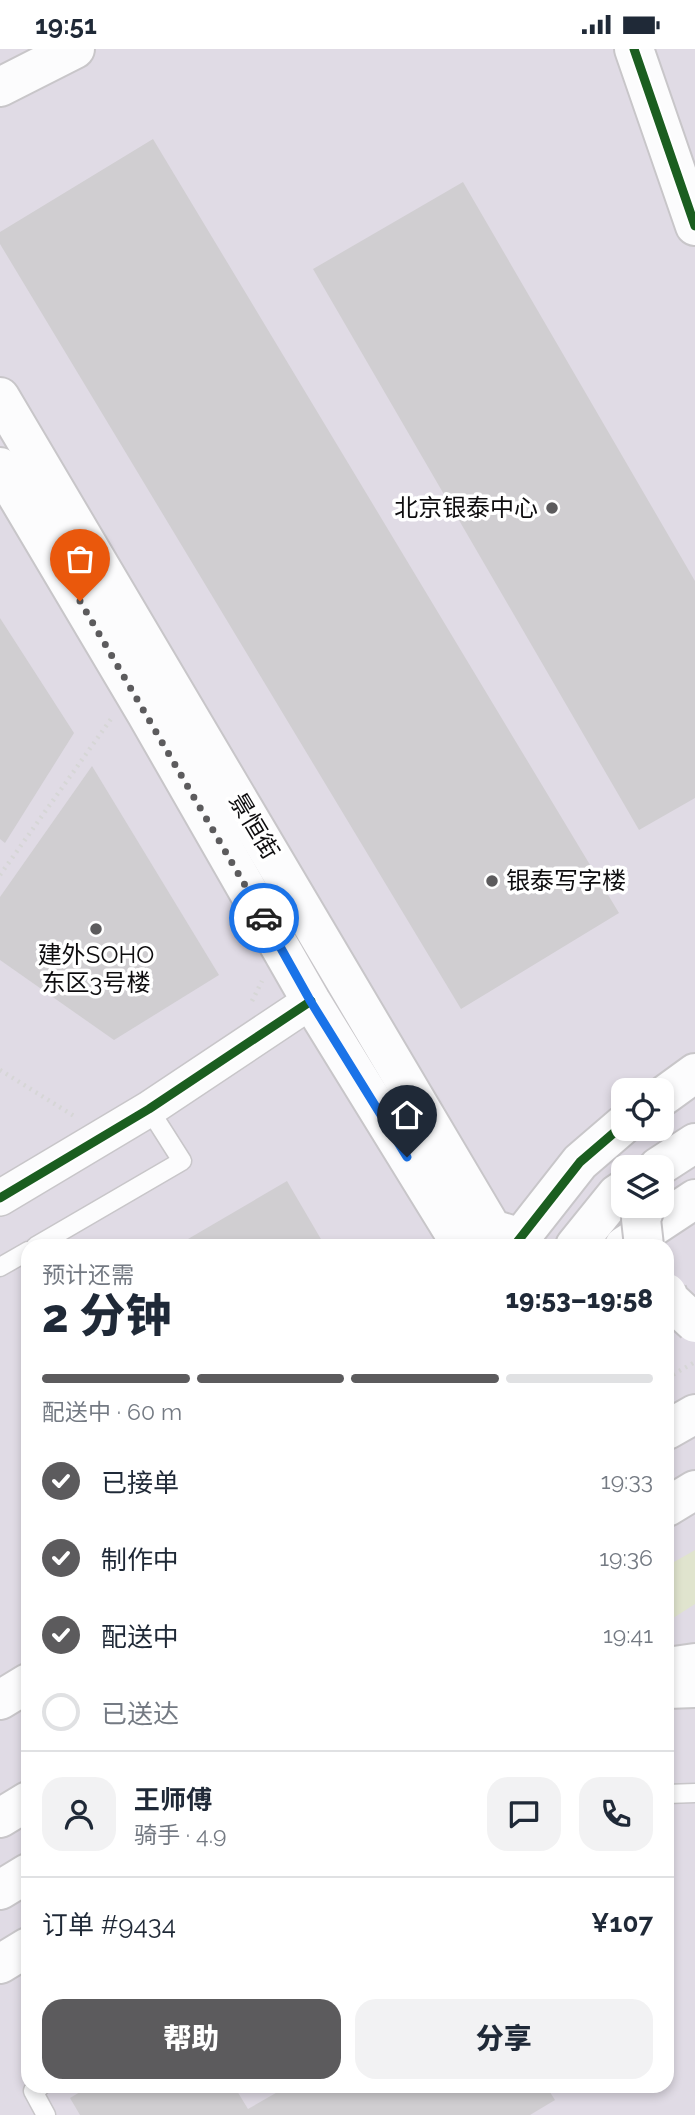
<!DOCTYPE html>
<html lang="zh">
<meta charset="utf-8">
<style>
body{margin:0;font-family:Raleway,"Noto Sans SC",sans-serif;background:#f2f2f3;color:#1f2937;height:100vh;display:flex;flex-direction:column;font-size:26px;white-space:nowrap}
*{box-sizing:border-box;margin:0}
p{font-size:23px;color:#747a83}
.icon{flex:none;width:38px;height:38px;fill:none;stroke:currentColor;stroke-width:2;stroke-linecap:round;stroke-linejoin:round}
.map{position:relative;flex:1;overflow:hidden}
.details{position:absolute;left:21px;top:1190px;width:653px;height:854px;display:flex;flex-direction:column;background:#fff;border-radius:21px;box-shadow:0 4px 10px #0003}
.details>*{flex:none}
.fabs{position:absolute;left:611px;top:1029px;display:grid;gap:14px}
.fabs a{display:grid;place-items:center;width:63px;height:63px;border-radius:14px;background:#fff;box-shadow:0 4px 10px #0003;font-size:35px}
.pin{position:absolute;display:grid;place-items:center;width:60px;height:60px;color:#fff;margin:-72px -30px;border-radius:50% 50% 50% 0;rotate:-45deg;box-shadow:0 0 7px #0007}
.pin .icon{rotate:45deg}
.courier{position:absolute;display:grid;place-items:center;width:70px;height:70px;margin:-35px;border:5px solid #1a73e8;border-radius:50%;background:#fff;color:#222;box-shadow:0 2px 9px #0007}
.overview em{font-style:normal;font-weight:800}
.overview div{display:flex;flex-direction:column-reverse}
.overview{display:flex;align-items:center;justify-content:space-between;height:119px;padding:0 21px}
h1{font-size:46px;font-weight:800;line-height:52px}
.bar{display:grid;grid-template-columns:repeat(4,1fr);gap:10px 7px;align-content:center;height:84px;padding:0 21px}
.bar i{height:9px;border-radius:5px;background:#e0e1e3}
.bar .current{background:#5c5b5d}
.bar p{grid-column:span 4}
.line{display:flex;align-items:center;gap:18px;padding:0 21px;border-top:2px solid #e0e1e3}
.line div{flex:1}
.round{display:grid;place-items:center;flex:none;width:74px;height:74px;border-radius:21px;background:#f2f2f3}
ol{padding:0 21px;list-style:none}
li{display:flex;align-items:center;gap:21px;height:77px}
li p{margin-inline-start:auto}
li .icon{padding:7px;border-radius:50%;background:#5c5b5d;color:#fff;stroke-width:4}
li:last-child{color:#747a83}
li i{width:38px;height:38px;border:4px solid #e0e1e3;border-radius:50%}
.primary-button{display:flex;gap:14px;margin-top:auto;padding:14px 21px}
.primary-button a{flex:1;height:80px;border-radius:21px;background:#5c5b5d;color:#fff;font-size:28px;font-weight:800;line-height:80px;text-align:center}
.primary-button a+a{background:#f2f2f3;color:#1f2937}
.status{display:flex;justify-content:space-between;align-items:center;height:49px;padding:0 35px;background:#fff;direction:ltr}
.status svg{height:19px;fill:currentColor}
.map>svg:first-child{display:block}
</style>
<div class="status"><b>19:51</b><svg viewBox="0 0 49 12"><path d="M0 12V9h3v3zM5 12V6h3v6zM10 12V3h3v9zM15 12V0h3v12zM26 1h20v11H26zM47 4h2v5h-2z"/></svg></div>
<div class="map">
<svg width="695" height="2066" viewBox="0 0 695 2066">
<rect width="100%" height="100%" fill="#edebef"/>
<path fill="#e0dbe5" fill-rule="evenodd" d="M0,0h695v2066h-695zM623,1041h39v39h-39zM623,1118h39v39h-39zM28,1197h639v840h-639z"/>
<polygon fill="#e0e4ce" points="695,1501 695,1555 667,1573 667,1517"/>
<g fill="#d0ced1">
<polygon points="153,90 619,864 461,960 0,195 0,183"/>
<polygon points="463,133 695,532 695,749 639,781 313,220"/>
<polygon points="0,569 74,684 5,794 0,790"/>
<polygon points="92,717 219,926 114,991 0,911 0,848"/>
<polygon points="287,1132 325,1197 176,1197"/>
<polygon points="90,2037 234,2037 248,2060 288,2037 546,2037 555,2051 530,2066 80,2066 70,2049"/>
</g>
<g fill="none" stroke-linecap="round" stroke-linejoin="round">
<defs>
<g id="lane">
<polyline points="36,1197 182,1112 149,1060"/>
<polyline points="0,1218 28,1202"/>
<polyline points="667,1745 695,1744"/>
<polyline points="41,2037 33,2042 46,2066"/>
</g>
<polyline id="street" points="0,1149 149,1060 311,952"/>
<g id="secondary">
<polyline points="634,0 695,177"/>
<polyline points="0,38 75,0"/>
<polyline points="0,348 492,1180 521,1189"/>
<polyline points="0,418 146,664 311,952 462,1197"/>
<polyline points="662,1048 695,1024"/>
<polyline points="514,1197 580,1113 623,1076"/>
<polyline points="624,1197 695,1150"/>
<polyline points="667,1640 695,1639"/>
<polyline points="0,1651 28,1634"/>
<polyline points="0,1915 28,1898"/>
</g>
<g id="highway">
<polyline points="658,1118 695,1094"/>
<polyline points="575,1197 617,1145 623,1141"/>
<polyline points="667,1381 695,1365"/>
<polyline points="667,1458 695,1441"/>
<polyline points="667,1618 695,1614"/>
<polyline points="0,1769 28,1752"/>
<polyline points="0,1841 28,1824"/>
</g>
</defs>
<use href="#lane" stroke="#c8c6c9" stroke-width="21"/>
<use href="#street" stroke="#c8c6c9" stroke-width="38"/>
<use href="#secondary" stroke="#c8c6c9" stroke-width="42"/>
<use href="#highway" stroke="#c8c6c9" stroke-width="42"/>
<g stroke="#d6d6d6" stroke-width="4.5" stroke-dasharray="2 5" stroke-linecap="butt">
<polyline points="0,826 111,670"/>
<polyline points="252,952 262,932"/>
<polyline points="0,1021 74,1067"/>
<polyline points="667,1329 695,1313"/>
</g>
<use href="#lane" stroke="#fcfcfd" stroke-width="18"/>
<use href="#street" stroke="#fcfcfd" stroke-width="35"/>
<use href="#secondary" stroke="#fcfcfd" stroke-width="38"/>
<use href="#highway" stroke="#fcfcfd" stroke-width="38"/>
<defs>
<g id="highway-bridge">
<polyline points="644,1197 641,1170 646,1157"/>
<polyline points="667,1244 670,1251 695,1274"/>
</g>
</defs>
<use href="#highway-bridge" stroke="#c8c6c9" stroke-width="42" stroke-linecap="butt"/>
<use href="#highway-bridge" stroke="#fcfcfd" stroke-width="38"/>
<defs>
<g id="cycleway">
<polyline points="634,0 695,177"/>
<polyline points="0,1149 149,1060 311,952"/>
<polyline points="514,1197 580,1113 623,1076"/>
</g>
</defs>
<use href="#cycleway" stroke="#fff" stroke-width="13"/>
<use href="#cycleway" stroke="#1b5e20" stroke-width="9"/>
</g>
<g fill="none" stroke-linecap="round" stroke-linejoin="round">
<polyline stroke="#5c5b5d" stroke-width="7" stroke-dasharray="0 12.6" points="80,552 264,869"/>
<polyline stroke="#1a73e8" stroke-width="9" points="264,869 311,953 407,1108"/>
</g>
<g fill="#5c5b5d" stroke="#fff" stroke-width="2.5">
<circle cx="552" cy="459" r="7"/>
<circle cx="492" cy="832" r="7"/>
<circle cx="96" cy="880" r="7"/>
</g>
<g text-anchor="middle" stroke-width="7" stroke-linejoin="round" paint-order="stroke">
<g font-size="24" fill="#0e0d0f" stroke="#fff" text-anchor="end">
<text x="538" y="467">北京银泰中心</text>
<text x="506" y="840" text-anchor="start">银泰写字楼</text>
<text x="96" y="914" text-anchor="middle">建外SOHO<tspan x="96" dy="28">东区3号楼</tspan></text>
</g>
<g font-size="24" fill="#0e0d0f" stroke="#fff">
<text transform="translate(254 777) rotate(59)" y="8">景恒街</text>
</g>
</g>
</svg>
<div class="fabs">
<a><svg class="icon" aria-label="locate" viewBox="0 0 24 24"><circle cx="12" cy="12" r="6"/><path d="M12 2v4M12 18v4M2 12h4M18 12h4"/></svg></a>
<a><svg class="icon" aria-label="layers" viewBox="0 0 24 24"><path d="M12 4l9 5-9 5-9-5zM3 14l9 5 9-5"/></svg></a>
</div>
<div class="pin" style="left:80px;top:552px;background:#ea580c"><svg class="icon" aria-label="bag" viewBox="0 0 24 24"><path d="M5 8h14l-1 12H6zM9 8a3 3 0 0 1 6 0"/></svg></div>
<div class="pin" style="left:407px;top:1108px;background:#1f2937"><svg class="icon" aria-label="home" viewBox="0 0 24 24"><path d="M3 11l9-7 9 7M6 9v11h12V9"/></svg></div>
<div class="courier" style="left:264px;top:869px"><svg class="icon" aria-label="car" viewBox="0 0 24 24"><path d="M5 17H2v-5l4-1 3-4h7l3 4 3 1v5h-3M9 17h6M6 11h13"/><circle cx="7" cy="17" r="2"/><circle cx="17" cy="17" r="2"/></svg></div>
<section class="details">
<div class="overview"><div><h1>2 分钟</h1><p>预计还需</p></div><em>19:53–19:58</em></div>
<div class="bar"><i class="current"></i><i class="current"></i><i class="current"></i><i></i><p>配送中 · 60 m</p></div>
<ol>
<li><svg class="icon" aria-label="check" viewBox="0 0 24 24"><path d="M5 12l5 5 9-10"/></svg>已接单<p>19:33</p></li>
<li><svg class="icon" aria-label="check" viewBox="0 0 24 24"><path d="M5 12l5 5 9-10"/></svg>制作中<p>19:36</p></li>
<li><svg class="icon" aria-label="check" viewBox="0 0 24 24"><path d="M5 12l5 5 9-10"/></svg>配送中<p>19:41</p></li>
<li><i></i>已送达</li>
</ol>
<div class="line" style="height:126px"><a class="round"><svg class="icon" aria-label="person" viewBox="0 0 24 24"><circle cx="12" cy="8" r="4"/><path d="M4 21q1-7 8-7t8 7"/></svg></a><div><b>王师傅</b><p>骑手 · 4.9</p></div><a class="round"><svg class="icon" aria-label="chat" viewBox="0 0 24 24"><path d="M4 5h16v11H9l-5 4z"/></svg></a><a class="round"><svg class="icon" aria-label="phone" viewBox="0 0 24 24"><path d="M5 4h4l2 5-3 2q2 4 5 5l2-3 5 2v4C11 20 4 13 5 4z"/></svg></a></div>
<div class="line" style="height:91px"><div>订单 #9434</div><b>¥107</b></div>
<div class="primary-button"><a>帮助</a><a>分享</a></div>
</section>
</div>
